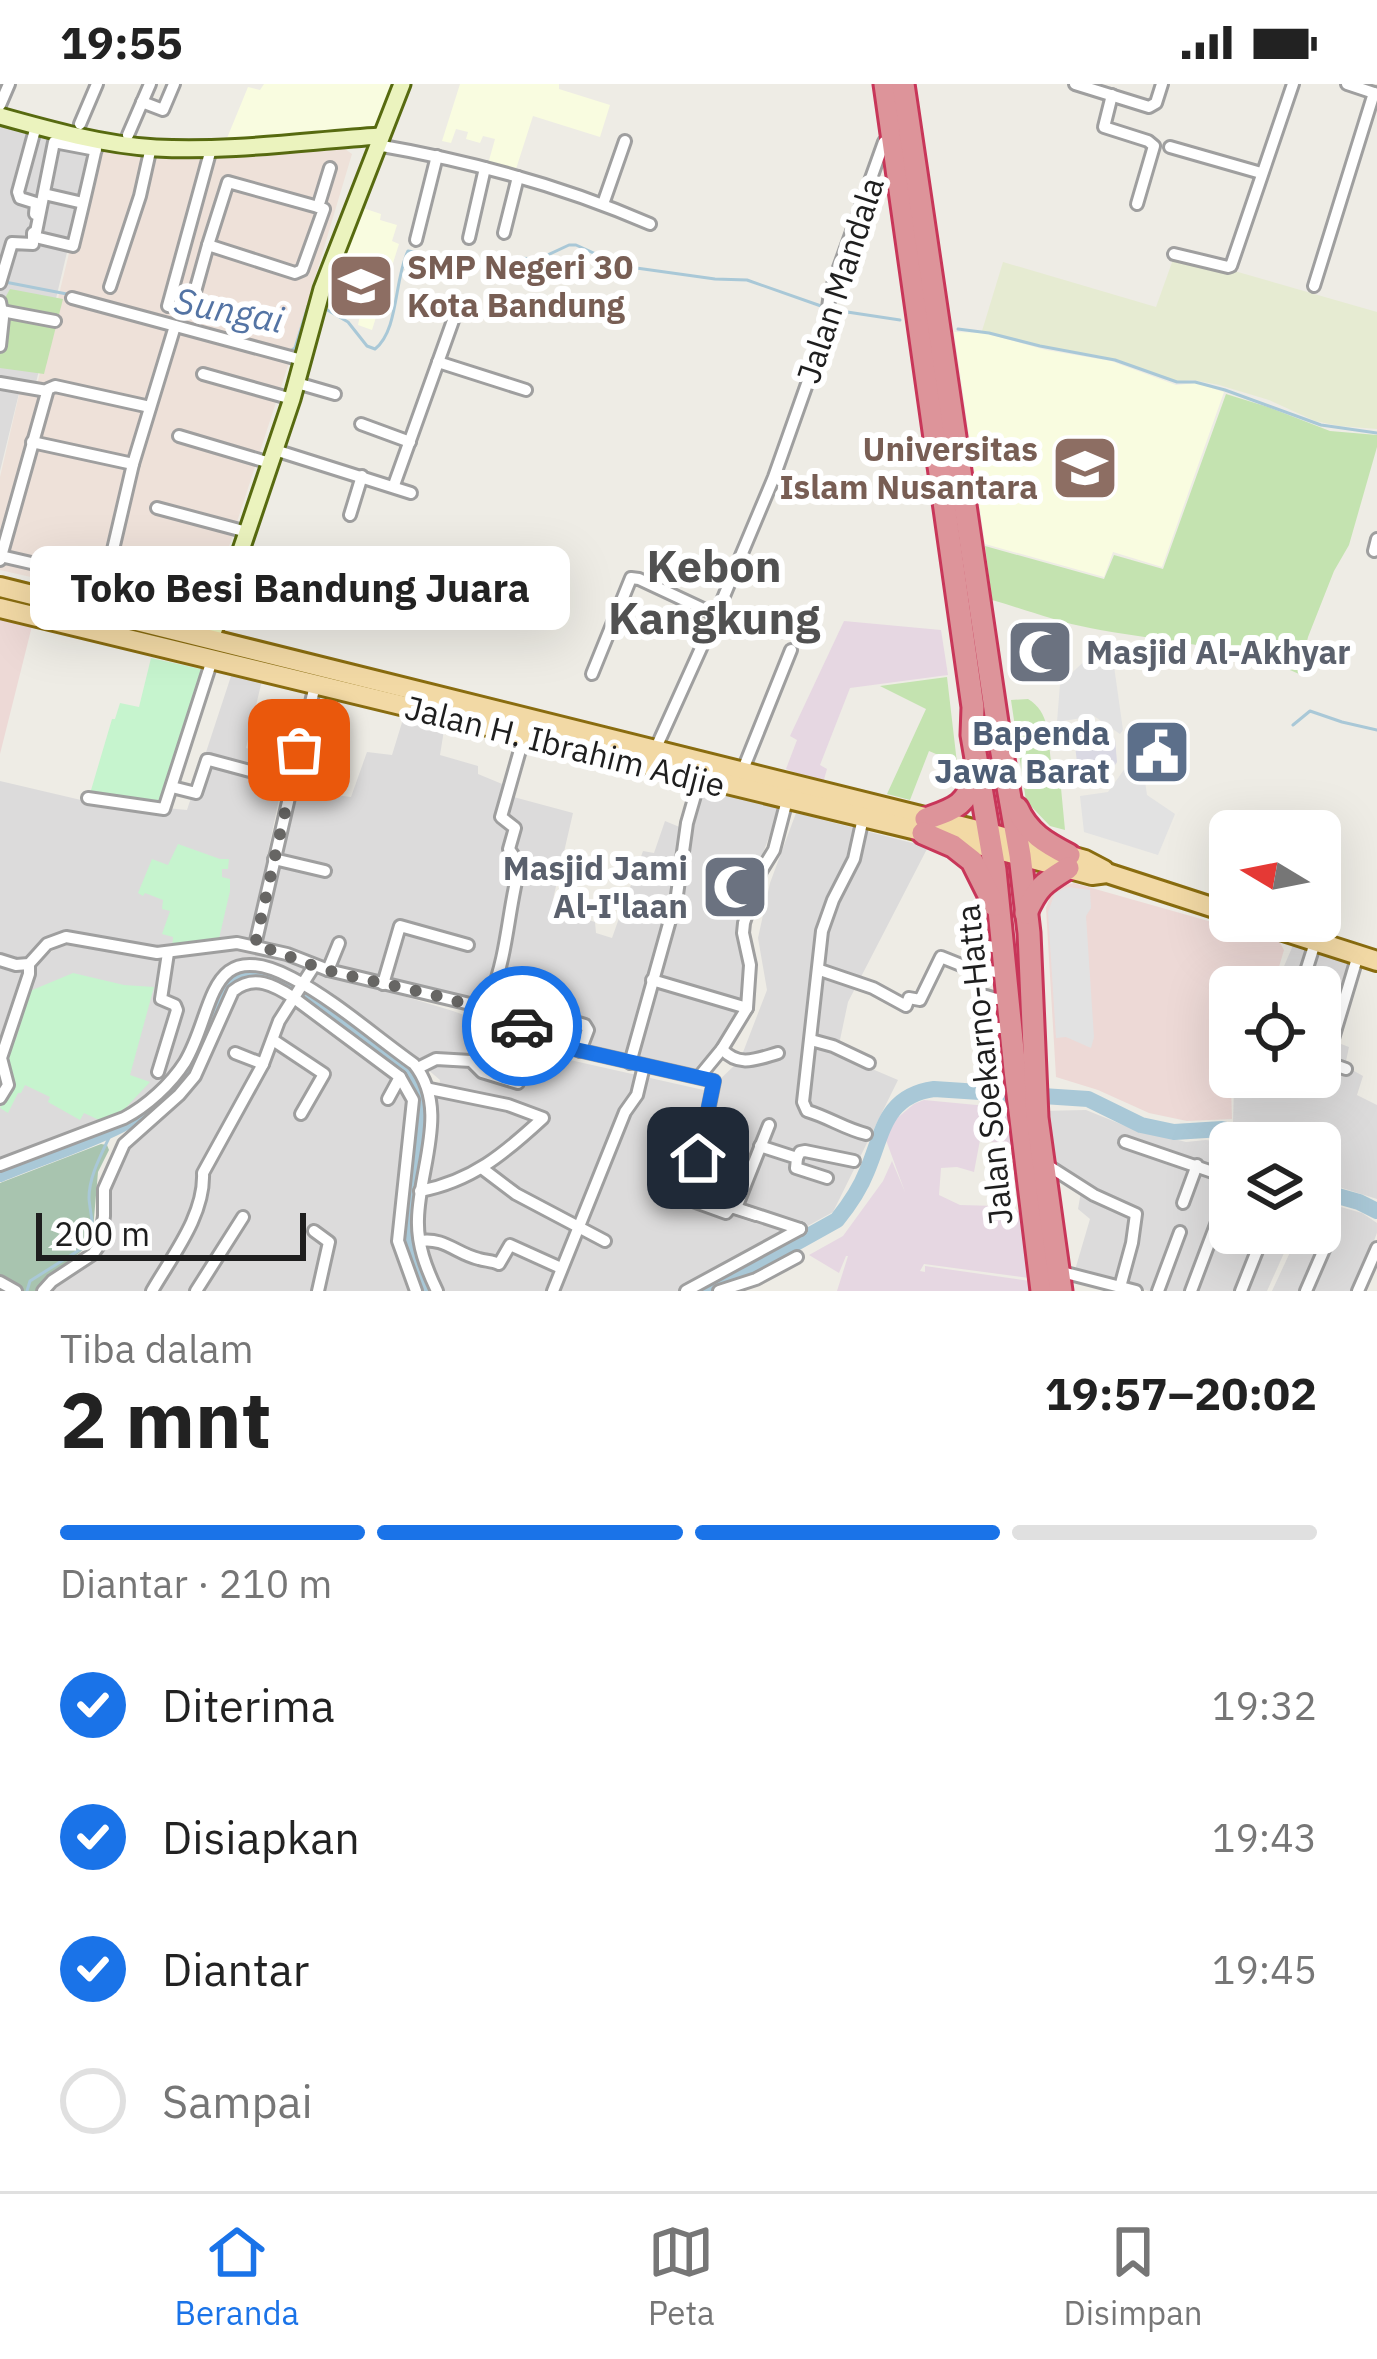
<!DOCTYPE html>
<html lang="id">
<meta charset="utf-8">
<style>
body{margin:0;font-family:"IBM Plex Sans",sans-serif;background:#f6f6f6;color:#222;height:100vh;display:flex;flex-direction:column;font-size:45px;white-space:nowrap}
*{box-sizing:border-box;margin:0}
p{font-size:39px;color:#767676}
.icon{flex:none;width:66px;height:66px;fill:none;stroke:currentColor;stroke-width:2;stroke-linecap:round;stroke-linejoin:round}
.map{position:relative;height:1207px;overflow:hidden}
.drawer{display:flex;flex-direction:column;background:#fff;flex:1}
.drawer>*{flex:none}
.needle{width:78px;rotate:280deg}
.buttons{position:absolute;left:1209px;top:726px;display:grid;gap:24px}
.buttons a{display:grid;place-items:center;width:132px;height:132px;border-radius:18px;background:#fff;box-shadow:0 12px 48px #0002;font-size:60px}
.scale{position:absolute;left:36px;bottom:30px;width:270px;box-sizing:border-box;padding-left:12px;border:6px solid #1e1e1e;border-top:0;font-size:33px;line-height:42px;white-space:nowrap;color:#1e1e1e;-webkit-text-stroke:9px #fff;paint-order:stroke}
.pin{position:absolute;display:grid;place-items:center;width:102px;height:102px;color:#fff;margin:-51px;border-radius:24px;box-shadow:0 6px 18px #0006}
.courier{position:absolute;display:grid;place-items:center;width:120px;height:120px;margin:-60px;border:9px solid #1a73e8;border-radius:50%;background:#fff;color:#222;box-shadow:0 3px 15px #0007}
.bubble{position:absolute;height:84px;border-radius:18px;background:#fff;box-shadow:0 12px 48px #0002;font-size:39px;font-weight:700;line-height:84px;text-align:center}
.head em{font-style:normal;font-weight:700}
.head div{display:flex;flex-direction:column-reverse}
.head{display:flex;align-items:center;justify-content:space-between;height:204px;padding:0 60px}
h1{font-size:78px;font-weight:700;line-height:90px}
.bar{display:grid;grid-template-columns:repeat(4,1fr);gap:18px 12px;align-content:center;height:144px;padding:0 60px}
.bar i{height:15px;border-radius:9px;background:#e0e0e0}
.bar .on{background:#1a73e8}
.bar p{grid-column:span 4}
ol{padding:0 60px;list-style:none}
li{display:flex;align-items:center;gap:36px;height:132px}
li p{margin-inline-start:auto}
li .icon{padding:12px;border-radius:50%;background:#1a73e8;color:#fff;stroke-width:4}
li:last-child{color:#767676}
li i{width:66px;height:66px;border:6px solid #e0e0e0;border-radius:50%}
.status{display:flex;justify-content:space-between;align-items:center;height:84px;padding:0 60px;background:#fff;direction:ltr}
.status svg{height:33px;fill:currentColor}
.tab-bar{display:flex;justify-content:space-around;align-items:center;height:168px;border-top:3px solid #e0e0e0;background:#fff;font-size:33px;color:#767676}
.tab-bar a{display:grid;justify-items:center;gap:6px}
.tab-bar .on{color:#1a73e8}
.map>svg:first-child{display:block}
</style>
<div class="status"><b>19:55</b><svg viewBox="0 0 49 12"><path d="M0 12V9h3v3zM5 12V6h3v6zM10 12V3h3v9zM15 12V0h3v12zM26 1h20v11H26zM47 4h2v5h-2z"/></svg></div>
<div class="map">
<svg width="1377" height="1207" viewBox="0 0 1377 1207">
<rect width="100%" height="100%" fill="#eeece5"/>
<g fill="#dcdbdb">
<polygon points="0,37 41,52 92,63 35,303 21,301 0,387"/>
<polygon points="234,583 263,592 246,664 287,675 250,857 163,866 77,851 45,860 19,879 0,872 0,697 81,716 187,726"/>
<polygon points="404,632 444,646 440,671 478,682 478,690 507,702 506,711 573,729 551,824 595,838 596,849 612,854 643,767 654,769 665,737 682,744 665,848 625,972 568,957 516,930 446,907 385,897 256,856 292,693 319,699 319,709 351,713 367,668 392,671"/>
<polygon points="699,702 781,720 754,794 722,780 707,808 742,825 737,848 748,906 743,917 658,894 673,846 687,753"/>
<polygon points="796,729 928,763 848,918 837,970 898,996 833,1128 689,1207 444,1207 426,1188 420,1154 440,996 385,949 283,888 229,885 187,971 142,1022 0,1078 0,883 23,884 63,861 156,874 250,862 307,883 453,927 516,950 561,974 708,1007 740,976 767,906 758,854 770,799"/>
<polygon points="1294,859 1354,876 1333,957 1349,963 1345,982 1363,992 1357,1011 1377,1021 1377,1115 1320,1097 1320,1059 1260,1059 1233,1038 1234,1004 1216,994 1229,948 1230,993 1320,993 1320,903 1275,903"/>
<polygon points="248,892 261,892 276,898 396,984 415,1002 418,1010 398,1155 416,1207 40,1207 87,1171 95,1160 99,1145 98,1113 116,1059 131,1045 149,1034 190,995 236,900"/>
<polygon points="657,897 745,921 719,967 695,988 636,974"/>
<polygon points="1086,1026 1128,1043 1186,1058 1206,1056 1230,1059 1230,1149 1293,1149 1267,1207 1149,1207 1075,1186 1090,1135 1078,1125 1081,1108 1049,1090 1038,1027"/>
<polygon points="1334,1121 1362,1129 1377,1139 1377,1149 1354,1207 1272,1207 1299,1149 1320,1149 1320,1123"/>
</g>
<g fill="#edd9d6">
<polygon points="0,530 33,538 0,670"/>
<polygon points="1074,799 1279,857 1284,866 1273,903 1230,903 1230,946 1213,995 1231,1004 1232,1035 1187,1037 1149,1029 1098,1006 1056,993 1046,824 1051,810 1062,802"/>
</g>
<g fill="#e6d7e2">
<polygon points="844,537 941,546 948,591 850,604 820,681 827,685 823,699 786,685 797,656 790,652"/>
<polygon points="924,1016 1008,1024 1013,1061 980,1056 974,1088 957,1083 941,1084 939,1111 960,1121 996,1122 1019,1127 1029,1194 924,1180 920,1187 925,1188 925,1182 1030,1197 1031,1207 837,1207 848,1172 846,1172 839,1189 809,1171 843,1152 883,1097 892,1077 905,1108 886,1056 886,1049 890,1040 914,1020"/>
</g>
<g fill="#f9fce0">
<polygon points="264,0 400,0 383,44 225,59 248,3 260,6"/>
<polygon points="460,0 559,0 559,5 610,21 600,53 533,32 515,88 488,80 495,55 483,52 480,59 466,55 468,48 456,45 451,59 442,57"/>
<polygon points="360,123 381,130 380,136 397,141 392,157 399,160 372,246 358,241 360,231 329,221"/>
<polygon points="954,248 985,249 1046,266 1111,277 1176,301 1196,299 1224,308 1162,483 1113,468 1104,493 985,460"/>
</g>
<polygon fill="#eee1d9" points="97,54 138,63 338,60 352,70 296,257 206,533 0,486 0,393 21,302 36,305"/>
<polygon fill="#e6ebd2" points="1175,170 1377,228 1377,345 1339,342 1315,337 1269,316 1219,301 1193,296 1176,298 1101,272 1045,263 982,247 1003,178 1156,223"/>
<g fill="#c4e3b0">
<polygon points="10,205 63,215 44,290 0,284 0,223"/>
<path d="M1226,310l42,13 62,24 47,4v12l-28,98 -15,26 -26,66 -9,37c-68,-30 -137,-32 -209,-46 -33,-6 -66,-19 -98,-28l-7,-54 119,33 10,-24 49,14z"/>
<polygon points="947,593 957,679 929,667 910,716 887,710 926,625 880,602"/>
<path d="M1028,615c22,13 20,38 23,62l8,6 6,63 -15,-4 -24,-25 -15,-101z"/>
</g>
<path fill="#a8c4af" d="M101,1060l6,1 2,5 -11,22 -6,69c-17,19 -41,29 -57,50h-35v-108z"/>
<g fill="#c6f4ce">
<polygon points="151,574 205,586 162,724 89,713 112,635 115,635 120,619 139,623"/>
<polygon points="178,760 220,775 229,775 228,785 222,785 222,793 230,795 230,807 218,859 172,865 173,853 162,850 170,827 162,825 163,816 145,809 143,812 138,809 152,775 168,781"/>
<polygon points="73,889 124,901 154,903 130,991 150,998 119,1031 101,1037 84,1029 80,1036 48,1018 50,1013 25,1001 21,1009 18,1009 8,1029 0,1024 11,1000 5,970 16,955 30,907"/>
</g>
<g fill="#e2e2e2">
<polygon points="1112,568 1123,646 1120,650 1094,632 1057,638 1060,600 1092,570"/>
<polygon points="1126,683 1137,690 1144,690 1147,711 1175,730 1158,771 1084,748 1080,712 1108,708"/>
<polygon points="1068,803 1090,806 1091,824 1086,832 1094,953 1091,964 1066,953 1056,954 1048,828 1055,809"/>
</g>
<polygon fill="#dad9e3" points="1093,639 1115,655 1117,678 1102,701 1090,702 1079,695 1074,653 1082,640"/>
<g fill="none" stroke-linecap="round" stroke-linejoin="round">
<g stroke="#a9c8d7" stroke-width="3">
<polyline points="5,198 72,211"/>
<path d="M324,224l24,14 19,24 8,3c24,-19 19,-70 33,-98l84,13 25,-6 22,1 30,-14h7l46,21 93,13 32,1 74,26"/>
<polyline points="834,226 900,236"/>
<polyline points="958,245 989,249 1040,262 1115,276 1177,298 1195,298 1225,306 1321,341 1377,349"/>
<polyline points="290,267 295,264 308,222"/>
<polyline points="1293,641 1310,627 1342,638 1377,646"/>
<path d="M27,1207l3,-10 54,-34c14,-16 6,-31 5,-49 0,-24 15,-48 24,-69"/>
</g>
<g stroke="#a9c8d7" stroke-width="16">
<path d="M0,1090c62,-26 135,-44 184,-94 38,-40 15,-122 96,-100l131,93c3,6 8,10 10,16 11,31 -10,96 -13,130 -1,27 8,49 20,72"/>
<polyline points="1320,1107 1359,1118 1377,1127"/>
<path d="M710,1207l127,-71c12,-15 23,-31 30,-49 16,-37 17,-75 67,-82l154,10 53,26 33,7 48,-3 14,3 14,11"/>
</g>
<defs>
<g id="street">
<polyline points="1075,0 1149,23 1156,19 1162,0"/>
<polyline points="1347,0 1377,10"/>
<polyline points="1112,11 1104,43 1148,57 1154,62 1137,120"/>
<polyline points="142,18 163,26 174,0"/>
<polyline points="0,21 9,0"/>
<polyline points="80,40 97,0"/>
<polyline points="128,51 150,0"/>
<path d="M377,61c93,16 186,41 273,79"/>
<polyline points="1170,63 1261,89"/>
<path d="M96,66l-42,-8 -19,95 38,9c9,-36 17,-71 25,-107"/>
<polyline points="44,110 83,119"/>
<polyline points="603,120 625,57"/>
<polyline points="35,130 36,119 20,114 18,108 36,42"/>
<polyline points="504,149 518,93"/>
<polyline points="469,154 485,84"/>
<polyline points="416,156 437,72"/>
<polyline points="208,161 228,98 318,123"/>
<polyline points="1174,170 1228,183 1231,182 1293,0"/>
<polyline points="0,199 12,159 33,160 33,149"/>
<polyline points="1314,202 1374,9"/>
<polyline points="110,203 140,112 151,63"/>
<polyline points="72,214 302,276"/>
<polyline points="0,218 3,234 0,262"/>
<polyline points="168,222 211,65"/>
<polyline points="191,222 208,161 295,189 302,186 324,125 318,123 330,84"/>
<polyline points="2,227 55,237"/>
<polyline points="438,278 526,306"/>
<polyline points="203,290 292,315"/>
<polyline points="0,299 47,307"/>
<polyline points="297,299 335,310"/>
<polyline points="361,340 410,358"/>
<polyline points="179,352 270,379"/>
<polyline points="32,358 133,380"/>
<polyline points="275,366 411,409"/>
<polyline points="394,401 455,231"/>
<polyline points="157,424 247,448"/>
<polyline points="350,431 362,392"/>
<polyline points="1374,467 1377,455"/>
<polyline points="1,472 105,496"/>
<polyline points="0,476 48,305 55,302 150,323"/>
<polyline points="94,547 133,380 175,242"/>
<polyline points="592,590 631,494 639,495 716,531"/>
<polyline points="655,666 716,531 774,393 824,252 830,209 884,58"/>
<polyline points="742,688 791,566"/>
<polyline points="176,704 196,709 207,676 209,676 291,698"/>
<polyline points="88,714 164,725 212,576"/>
<path d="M863,734l-9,41 -21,41 -11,31 -19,171 4,9c21,6 38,18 59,23"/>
<polyline points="274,775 325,787"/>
<polyline points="728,811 749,820"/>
<polyline points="255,861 315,601"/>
<polyline points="981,864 982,861 1004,865"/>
<polyline points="0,876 16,881 29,880 47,860 66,853 157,869 237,859 287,870 328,886 470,920 492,928 569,964 714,997 690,1116 726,1129 731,1123 756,1131"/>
<polyline points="328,886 339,859"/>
<polyline points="820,886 873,904 906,922 909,914 920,916 941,873 971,885 1006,889"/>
<polyline points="652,896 747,924"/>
<polyline points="383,900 400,842 468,861"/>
<polyline points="1301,903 1313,865 1312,857"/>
<polyline points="986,912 996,915 1008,913"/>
<path d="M512,922l-21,-11c17,-42 17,-87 29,-130l-11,-16 6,-21 -14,-11 23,-81"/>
<polyline points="511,927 528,891"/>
<polyline points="987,944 1011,944"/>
<polyline points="533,948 545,929 585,941 588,946 580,967"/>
<polyline points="273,956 324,990 301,1030"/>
<polyline points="811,956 833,962 869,979"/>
<path d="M722,965c17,19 35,10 56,4"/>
<polyline points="235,969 263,980"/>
<polyline points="630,979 677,811 687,739 700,694"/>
<polyline points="418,984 436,975 471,977 482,988 518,999"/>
<polyline points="1346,985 1326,978 1358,871"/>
<polyline points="158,988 177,926 175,921 161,915 168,869"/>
<polyline points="699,993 722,965 747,924 750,881 743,849 744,839 761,787 774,766 787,716"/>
<polyline points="0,1014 8,1001 1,974 29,890 29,880"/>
<polyline points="388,1015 400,993"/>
<polyline points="769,1041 736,1124 800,1145"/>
<polyline points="1125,1058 1230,1094"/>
<polyline points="760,1062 797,1074 796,1084 827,1094"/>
<polyline points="699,1074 708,1076 722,1074 751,1085"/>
<polyline points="797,1074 800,1068 805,1067 854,1077"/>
<path d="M0,1081l124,-47c23,-12 47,-34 61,-56 30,-49 21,-129 107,-84 41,21 84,59 122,86 36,45 5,103 4,155 -1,26 8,49 19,72"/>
<polyline points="1047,1081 1094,1111 1136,1130 1132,1159 1120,1203"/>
<polyline points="483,1085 516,1110 605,1157"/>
<path d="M420,1107c52,-10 84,-37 123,-73l-35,-13 -78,-16"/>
<polyline points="1183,1119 1197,1081"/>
<polyline points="314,1147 329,1158 318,1207"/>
<path d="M420,1157c24,-4 37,13 59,18 7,2 14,2 20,5l11,-19 51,23"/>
<polyline points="1058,1187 1136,1207"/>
<polyline points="0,1198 16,1207"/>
<path d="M43,1207l9,-10 41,-27 7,-10 4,-28v-27l20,-45 55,-49 16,-19 38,-85c21,-17 41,-6 61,7l106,79 13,23 -15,141 18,50"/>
<path d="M152,1207c20,-35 53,-76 51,-118l60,-109 16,-43 35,-55"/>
<polyline points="196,1207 243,1133"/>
<polyline points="553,1207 625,1028 637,1011 644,982"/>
<polyline points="686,1207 800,1145"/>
<polyline points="719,1207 756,1195 797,1173"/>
<polyline points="1158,1207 1180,1148"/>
<polyline points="1191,1207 1217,1138"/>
<polyline points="1241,1207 1264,1149"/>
<polyline points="1306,1207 1329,1154"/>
<polyline points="1358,1207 1377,1164"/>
</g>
<g id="secondary">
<path d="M0,32c50,14 104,29 156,32 74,4 149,-7 224,-12"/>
<polyline points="211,555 292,315 322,205 402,0"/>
</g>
<g id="primary">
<polyline points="0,503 989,749 1085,776 1104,786"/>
<polyline points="0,524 991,764 1092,791 1107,789 1230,829"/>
<polyline points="1252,837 1377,877"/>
</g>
<g id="highway">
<polyline points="885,0 973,623 972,651 995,786 1015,986 1042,1207"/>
<polyline points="903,0 999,652 1020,771 1029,849 1037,1034 1061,1207"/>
<path d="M1017,724c11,25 29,35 52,47"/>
<path d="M926,735c30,-11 38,-12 51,-44"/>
<polyline points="923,749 953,762 972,777 994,821"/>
<path d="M1026,829c12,-27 18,-30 42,-45"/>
</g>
</defs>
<use href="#street" stroke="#9f9f9f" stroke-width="16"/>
<use href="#secondary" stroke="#576a10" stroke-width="21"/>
<use href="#primary" stroke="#896c0f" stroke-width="24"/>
<use href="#highway" stroke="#c83659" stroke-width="27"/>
<use href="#street" stroke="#fff" stroke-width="10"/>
<use href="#secondary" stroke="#ebf3be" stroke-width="15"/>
<use href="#primary" stroke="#f2d9a5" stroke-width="18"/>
<use href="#highway" stroke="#dd949a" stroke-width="21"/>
</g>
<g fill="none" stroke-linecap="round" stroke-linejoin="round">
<path stroke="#676664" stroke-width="12" stroke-dasharray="0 21.6" d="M299,666l-44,195c27,7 52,20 79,27 64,16 129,25 188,54"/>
<polyline stroke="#1a73e8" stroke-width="15" points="522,942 569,964 714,997 698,1074"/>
</g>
<defs>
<symbol id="school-square" viewBox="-11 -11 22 22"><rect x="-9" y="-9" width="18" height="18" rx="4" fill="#8d6e63" stroke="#fff"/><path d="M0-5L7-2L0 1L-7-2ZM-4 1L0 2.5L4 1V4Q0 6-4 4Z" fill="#fff"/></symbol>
<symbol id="university-square" viewBox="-11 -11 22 22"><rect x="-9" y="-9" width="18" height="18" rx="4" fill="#8d6e63" stroke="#fff"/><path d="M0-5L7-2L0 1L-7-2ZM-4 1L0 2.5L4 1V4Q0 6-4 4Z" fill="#fff"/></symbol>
<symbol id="mosque-square" viewBox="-11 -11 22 22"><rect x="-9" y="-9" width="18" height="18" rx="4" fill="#6b7280" stroke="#fff"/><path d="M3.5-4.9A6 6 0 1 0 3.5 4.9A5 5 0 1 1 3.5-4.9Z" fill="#fff"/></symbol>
<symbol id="civic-square" viewBox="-11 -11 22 22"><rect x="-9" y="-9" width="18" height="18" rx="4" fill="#5c6f8a" stroke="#fff"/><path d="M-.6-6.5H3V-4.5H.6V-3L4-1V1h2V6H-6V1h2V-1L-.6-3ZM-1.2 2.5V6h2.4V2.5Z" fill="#fff"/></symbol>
</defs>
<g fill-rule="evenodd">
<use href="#school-square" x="323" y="164" width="76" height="76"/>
<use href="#university-square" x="1047" y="346" width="76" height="76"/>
<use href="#mosque-square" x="1002" y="530" width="76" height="76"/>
<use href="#civic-square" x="1119" y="630" width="76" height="76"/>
<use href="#mosque-square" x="697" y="765" width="76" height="76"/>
</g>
<g text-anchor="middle" stroke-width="12" stroke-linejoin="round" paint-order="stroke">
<g font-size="33" font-weight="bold" fill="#785e54" stroke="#fff" text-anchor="start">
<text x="407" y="195">SMP Negeri 30<tspan x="407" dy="38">Kota Bandung</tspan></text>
<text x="1038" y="377" text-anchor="end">Universitas<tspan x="1038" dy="38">Islam Nusantara</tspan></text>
</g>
<g font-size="33" fill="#1e1e1e" stroke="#fff">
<text transform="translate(840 196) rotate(-72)" y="12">Jalan Mandala</text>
<text transform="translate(565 662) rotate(14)" y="12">Jalan H. Ibrahim Adjie</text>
<text transform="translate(984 981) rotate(-96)" y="12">Jalan Soekarno-Hatta</text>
</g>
<g font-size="33" font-weight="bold" fill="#5b616d" stroke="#fff" text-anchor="start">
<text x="1086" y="580">Masjid Al-Akhyar</text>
<text x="688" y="796" text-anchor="end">Masjid Jami<tspan x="688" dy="38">Al-I'laan</tspan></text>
</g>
<g font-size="33" font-weight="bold" fill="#4e5e75" stroke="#fff" text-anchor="end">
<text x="1110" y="661">Bapenda<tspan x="1110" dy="38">Jawa Barat</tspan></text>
</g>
<g font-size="36" font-style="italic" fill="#5474a4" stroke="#fff">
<text transform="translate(229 226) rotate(11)" y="13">Sungai</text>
</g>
<g font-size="45" font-weight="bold" fill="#515151" stroke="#fff">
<text x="714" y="498">Kebon<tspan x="714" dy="52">Kangkung</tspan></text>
</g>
</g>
</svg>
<div class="buttons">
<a><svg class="needle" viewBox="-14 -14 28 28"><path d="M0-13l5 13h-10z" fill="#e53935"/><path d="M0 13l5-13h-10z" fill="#767676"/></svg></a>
<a><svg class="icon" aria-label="locate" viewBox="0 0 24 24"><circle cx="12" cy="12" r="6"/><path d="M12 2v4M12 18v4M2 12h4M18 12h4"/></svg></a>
<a><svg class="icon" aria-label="layers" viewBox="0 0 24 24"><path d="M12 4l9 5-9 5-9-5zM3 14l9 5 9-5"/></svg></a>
</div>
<div class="scale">200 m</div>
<div class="pin" style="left:299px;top:666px;background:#ea580c"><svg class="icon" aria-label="bag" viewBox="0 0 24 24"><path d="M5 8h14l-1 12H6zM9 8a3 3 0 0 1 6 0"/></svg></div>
<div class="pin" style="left:698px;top:1074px;background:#1f2937"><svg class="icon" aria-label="home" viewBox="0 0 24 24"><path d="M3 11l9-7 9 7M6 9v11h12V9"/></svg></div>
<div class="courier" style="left:522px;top:942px"><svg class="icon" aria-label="car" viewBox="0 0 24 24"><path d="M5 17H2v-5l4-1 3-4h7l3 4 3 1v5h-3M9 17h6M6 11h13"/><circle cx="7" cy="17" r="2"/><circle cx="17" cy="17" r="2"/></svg></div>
<div class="bubble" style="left:30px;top:462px;width:540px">Toko Besi Bandung Juara</div>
</div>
<section class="drawer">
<div class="head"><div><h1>2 mnt</h1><p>Tiba dalam</p></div><em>19:57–20:02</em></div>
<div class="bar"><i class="on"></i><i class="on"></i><i class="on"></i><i></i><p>Diantar · 210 m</p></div>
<ol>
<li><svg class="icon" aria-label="check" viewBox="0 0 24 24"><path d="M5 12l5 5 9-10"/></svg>Diterima<p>19:32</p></li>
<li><svg class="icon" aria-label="check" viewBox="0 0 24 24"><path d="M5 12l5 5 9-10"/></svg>Disiapkan<p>19:43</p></li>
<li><svg class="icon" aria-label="check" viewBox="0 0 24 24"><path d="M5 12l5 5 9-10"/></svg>Diantar<p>19:45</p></li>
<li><i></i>Sampai</li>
</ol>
</section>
<nav class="tab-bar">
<a class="on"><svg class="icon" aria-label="home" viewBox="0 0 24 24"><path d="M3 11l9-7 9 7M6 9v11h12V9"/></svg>Beranda</a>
<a><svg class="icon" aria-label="map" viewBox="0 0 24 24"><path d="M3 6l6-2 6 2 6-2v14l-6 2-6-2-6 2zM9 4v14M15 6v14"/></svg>Peta</a>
<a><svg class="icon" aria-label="saved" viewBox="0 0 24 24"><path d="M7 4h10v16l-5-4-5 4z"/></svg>Disimpan</a>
</nav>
